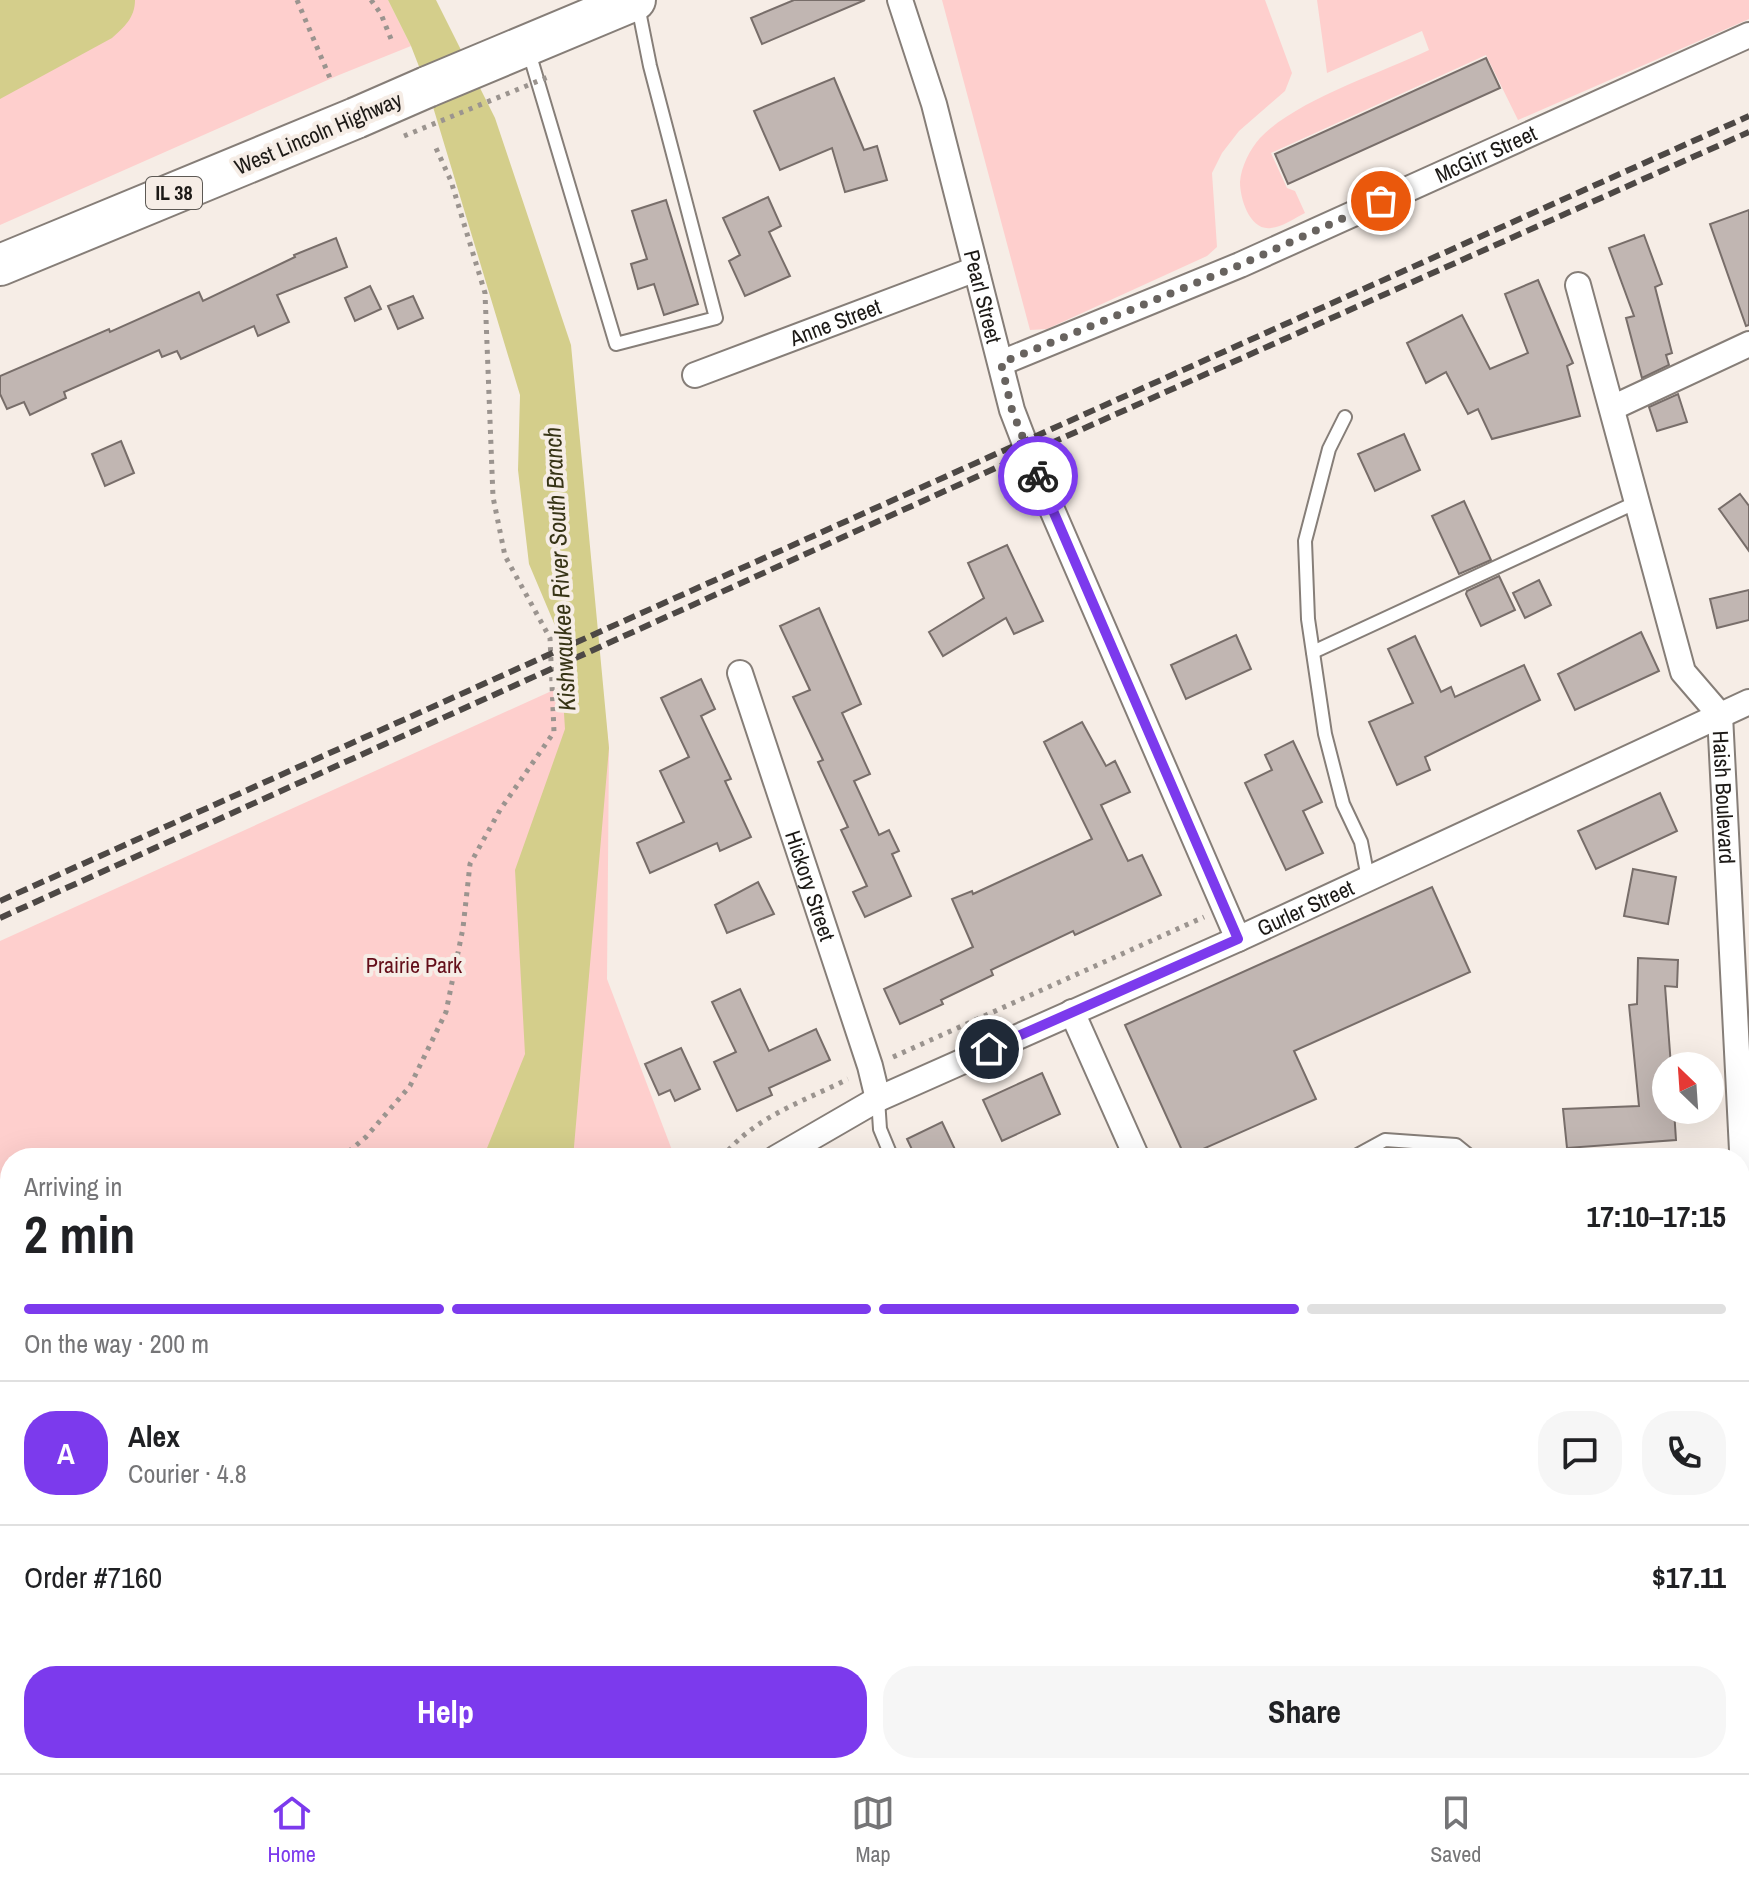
<!DOCTYPE html>
<meta charset="utf-8">
<style>
body{margin:0;font-family:"Archivo Narrow",sans-serif;background:#f6f6f6;color:#202124;height:100vh;display:flex;flex-direction:column;font-size:30px;white-space:nowrap}
*{box-sizing:border-box;margin:0}
p{font-size:26px;color:#757577}
.icon{flex:none;width:44px;height:44px;fill:none;stroke:currentColor;stroke-width:2;stroke-linecap:round;stroke-linejoin:round}
.map{position:relative;flex:1;overflow:hidden}
.sheet{position:absolute;left:0px;top:1148px;width:1750px;height:626px;display:flex;flex-direction:column;background:#fff;border-radius:32px 32px 0 0;box-shadow:0 8px 32px #0002}
.sheet>*{flex:none}
.needle{width:52px;rotate:335deg}
.fabs{position:absolute;left:1652px;top:1052px;display:grid;gap:16px}
.fabs a{display:grid;place-items:center;width:72px;height:72px;border-radius:50%;background:#fff;box-shadow:0 8px 32px #0002;font-size:40px}
.pin{position:absolute;display:grid;place-items:center;width:68px;height:68px;color:#fff;margin:-34px;border:4px solid #fff;border-radius:50%;box-shadow:0 2px 8px #0007}
.courier{position:absolute;display:grid;place-items:center;width:80px;height:80px;margin:-40px;border:6px solid #7c3aed;border-radius:50%;background:#fff;color:#222;box-shadow:0 2px 10px #0007}
.overview em{font-style:normal;font-weight:700}
.overview div{display:flex;flex-direction:column-reverse}
.overview{display:flex;align-items:center;justify-content:space-between;height:136px;padding:0 24px}
h1{font-size:52px;font-weight:700;line-height:60px}
.bar{display:grid;grid-template-columns:repeat(4,1fr);gap:12px 8px;align-content:center;height:96px;padding:0 24px}
.bar i{height:10px;border-radius:6px;background:#e0e0e0}
.bar .current{background:#7c3aed}
.bar p{grid-column:span 4}
.line{display:flex;align-items:center;gap:20px;padding:0 24px;border-top:2px solid #e0e0e0}
.line div{flex:1}
.round{display:grid;place-items:center;flex:none;width:84px;height:84px;border-radius:32px;background:#f6f6f6}
.button{display:flex;gap:16px;margin-top:auto;padding:16px 24px}
.button a{flex:1;height:92px;border-radius:32px;background:#7c3aed;color:#fff;font-size:32px;font-weight:700;line-height:92px;text-align:center}
.button a+a{background:#f6f6f6;color:#202124}
.tabs{display:flex;justify-content:space-around;align-items:center;height:112px;border-top:2px solid #e0e0e0;background:#fff;font-size:22px;color:#757577}
.tabs a{display:grid;justify-items:center;gap:4px}
.tabs .current{color:#7c3aed}
.map>svg:first-child{display:block}
</style>
<div class="map">
<svg width="1749" height="1773" viewBox="0 0 1749 1773">
<rect width="100%" height="100%" fill="#f6ede6"/>
<g fill="#fecfcd">
<polygon points="0,0 388,0 411,46 339,75 0,225"/>
<polygon points="942,0 1265,0 1292,73 1285,91 1239,131 1222,153 1212,173 1217,247 1207,256 1047,329 1030,330"/>
<path d="M1317,0h432v19l-231,101 -32,-65 -215,98 16,35 8,3 10,22c-10,5 -23,14 -34,15 -21,3 -31,-29 -31,-46 1,-15 10,-33 20,-44 36,-38 121,-65 169,-88l-7,-19 -95,42z"/>
<polygon points="600,669 609,748 607,979 675,1158 10,1158 10,1764 529,1764 522,1773 0,1773 0,941"/>
</g>
<g fill="#d4ce8b">
<path d="M0,0h135c0,18 -11,27 -23,38l-112,61z"/>
<polygon points="388,0 436,0 495,118 571,345 609,748 573,1158 483,1158 525,1054 515,870 565,729 559,635 529,564 518,470 520,395 427,87 411,46"/>
<polygon points="10,1446 10,1521 0,1522 0,1448"/>
</g>
<g fill="#c1b6b2" stroke="#786e6a" stroke-width="2">
<polygon points="794,0 865,0 762,44 751,18"/>
<polygon points="1486,58 1500,88 1288,184 1275,154"/>
<polygon points="834,78 864,150 877,146 887,180 845,192 832,148 780,170 754,111"/>
<polygon points="768,197 781,226 769,232 790,276 745,296 729,261 740,255 723,218"/>
<polygon points="666,200 698,304 664,315 654,284 638,289 631,264 647,259 632,211"/>
<polygon points="1749,210 1749,325 1746,326 1710,224"/>
<polygon points="1644,235 1662,284 1655,287 1672,353 1666,355 1669,365 1642,378 1626,318 1634,316 1609,248"/>
<polygon points="336,238 347,267 277,295 289,322 258,336 254,326 181,359 177,351 162,357 159,350 64,392 66,398 30,415 24,402 7,409 0,394 0,376 109,329 110,332 199,292 203,301 295,257 294,255"/>
<polygon points="1538,280 1573,363 1567,366 1580,416 1492,439 1478,409 1468,414 1446,372 1426,383 1407,343 1462,315 1490,369 1528,353 1505,294"/>
<polygon points="370,286 381,309 355,321 345,298"/>
<polygon points="413,296 423,318 398,329 388,306"/>
<polygon points="1678,394 1687,422 1657,431 1649,407"/>
<polygon points="1404,434 1420,470 1375,491 1358,454"/>
<polygon points="121,441 134,473 105,486 92,454"/>
<polygon points="1740,494 1749,506 1749,551 1719,509"/>
<polygon points="1464,501 1491,560 1459,574 1432,516"/>
<polygon points="1007,545 1043,621 1014,634 1006,618 943,656 929,632 984,598 968,563"/>
<polygon points="1499,576 1515,610 1481,626 1466,594 1467,591"/>
<polygon points="1539,580 1551,605 1525,618 1513,593"/>
<polygon points="1749,590 1749,620 1717,628 1710,599"/>
<polygon points="819,608 861,704 842,713 870,774 854,781 879,835 889,830 899,851 892,854 911,896 865,917 853,892 867,886 841,830 848,827 818,762 823,760 793,697 810,690 780,626"/>
<polygon points="1641,632 1659,671 1575,710 1558,674"/>
<polygon points="1236,635 1251,669 1186,699 1171,665"/>
<polygon points="1415,636 1441,692 1451,687 1455,697 1524,665 1540,700 1425,757 1430,770 1397,785 1369,722 1413,703 1388,649"/>
<polygon points="701,679 715,709 701,716 731,779 725,781 751,837 720,851 717,843 650,873 637,843 684,822 660,771 689,757 661,698"/>
<polygon points="1082,722 1106,766 1115,761 1130,792 1101,805 1128,861 1142,855 1161,895 1075,935 1073,931 991,970 993,975 941,1000 943,1004 900,1024 884,989 973,947 952,899 972,891 973,894 1092,839 1044,742"/>
<polygon points="1293,741 1322,802 1303,811 1323,853 1286,870 1245,783 1272,770 1265,755"/>
<polygon points="1660,793 1677,831 1596,869 1578,831"/>
<polygon points="1633,869 1676,877 1668,924 1624,916"/>
<polygon points="758,882 774,914 727,933 715,905"/>
<polygon points="1432,887 1470,972 1294,1051 1316,1099 1185,1157 1125,1025"/>
<polygon points="1638,958 1678,960 1677,987 1665,986 1671,1066 1666,1066 1666,1110 1674,1110 1676,1140 1567,1148 1563,1109 1639,1106 1629,1005 1637,1004"/>
<polygon points="740,989 769,1051 816,1029 830,1060 769,1088 772,1095 737,1111 714,1062 736,1052 712,1002"/>
<polygon points="681,1048 700,1089 675,1101 670,1090 659,1095 645,1064"/>
<polygon points="1042,1073 1060,1114 1002,1141 983,1100"/>
<polygon points="942,1122 959,1158 916,1158 907,1139"/>
</g>
<g fill="none" stroke-linecap="round" stroke-linejoin="round">
<defs>
<g id="service">
<polyline points="528,49 616,344 716,318 650,66 638,6"/>
<polyline points="1345,417 1329,449 1305,541 1308,619 1325,734 1343,804 1361,842 1368,878"/>
<polyline points="1313,652 1637,502"/>
<polyline points="878,1099 880,1129 892,1158"/>
<polyline points="1352,1158 1385,1140 1456,1145 1472,1158"/>
<polyline points="1102,1764 1103,1773"/>
<polyline points="1540,1764 1541,1773"/>
</g>
<g id="minor">
<path id="s1" d="M900,0l34,104 78,306 25,65 201,464"/>
<path id="s2" d="M1578,285l105,387 37,43 29,574"/>
<path id="s3" d="M1001,363l239,-98 509,-230"/>
<path id="s4" d="M695,375l281,-106"/>
<polyline points="1612,408 1749,344"/>
<path id="s5" d="M740,673l130,393 8,33"/>
<polyline points="1072,1012 1137,1158"/>
<path id="s6" d="M776,1158l102,-59 360,-160 511,-237"/>
<polyline points="1321,1764 1322,1773"/>
<polyline points="544,1773 550,1764"/>
</g>
<g id="primary">
<polyline points="427,87 635,0"/>
<polyline points="0,265 356,118"/>
</g>
</defs>
<use href="#service" stroke="#867e78" stroke-width="16"/>
<use href="#minor" stroke="#867e78" stroke-width="28"/>
<use href="#primary" stroke="#867e78" stroke-width="44"/>
<g stroke="#9b948f" stroke-width="5" stroke-dasharray="4 6" stroke-linecap="butt">
<polyline points="297,0 330,78"/>
<polyline points="371,0 381,14 391,39"/>
<polyline points="893,1057 1204,917"/>
<polyline points="341,1158 366,1137 410,1086 446,1012 463,928 470,864 500,810 554,732 550,638 505,556 493,497 485,293 451,181 435,146"/>
<path d="M722,1158c30,-40 82,-57 126,-79"/>
<polyline points="0,1395 10,1394"/>
<polyline points="0,1714 10,1736"/>
<polyline points="22,1764 26,1773"/>
</g>
<use href="#service" stroke="#fff" stroke-width="12"/>
<use href="#minor" stroke="#fff" stroke-width="24"/>
<use href="#primary" stroke="#fff" stroke-width="40"/>
<g stroke="#4d4845" stroke-width="6" stroke-dasharray="12 6" stroke-linecap="butt">
<polyline points="0,901 1749,116"/>
<polyline points="0,918 1049,444 1749,132"/>
</g>
<defs>
<polyline id="primary-bridge" points="356,118 427,87"/>
</defs>
<use href="#primary-bridge" stroke="#867e78" stroke-width="44" stroke-linecap="butt"/>
<polyline stroke="#9b948f" stroke-width="5" stroke-dasharray="4 6" stroke-linecap="butt" points="404,136 548,77"/>
<use href="#primary-bridge" stroke="#fff" stroke-width="40"/>
</g>
<g fill="none" stroke-linecap="round" stroke-linejoin="round">
<polyline stroke="#68635f" stroke-width="8" stroke-dasharray="0 14.4" points="1038,476 1012,410 1001,363 1240,265 1381,201"/>
<polyline stroke="#7c3aed" stroke-width="10" points="989,1049 1238,939 1038,476"/>
</g>
<g text-anchor="middle" stroke-width="8" stroke-linejoin="round" paint-order="stroke">
<rect fill="#f6ede6" stroke="#5d5954" stroke-width="2" x="146" y="177" width="56" height="32" rx="6"/>
<g font-size="20" font-weight="bold" fill="#1c1916">
<text x="174" y="200">IL 38</text>
</g>
<g font-size="22" fill="#1c1916" stroke="#f6ede6">
<text transform="translate(318 133) rotate(-23)" y="8">West Lincoln Highway</text>
<text dy="8" stroke="none"><textPath href="#s3" startOffset="528">McGirr Street</textPath></text>
<text dy="8" stroke="none"><textPath href="#s1" startOffset="308">Pearl Street</textPath></text>
<text dy="8" stroke="none"><textPath href="#s4" startOffset="150">Anne Street</textPath></text>
<text dy="8" stroke="none"><textPath href="#s2" startOffset="540">Haish Boulevard</textPath></text>
<text dy="8" stroke="none"><textPath href="#s5" startOffset="224">Hickory Street</textPath></text>
<text dy="8" stroke="none"><textPath href="#s6" startOffset="586">Gurler Street</textPath></text>
</g>
<g font-size="22" fill="#630e19" stroke="#f6ede6">
<text x="414" y="973">Prairie Park</text>
</g>
<g font-size="24" font-style="italic" fill="#373416" stroke="#f6ede6">
<text transform="translate(560 569) rotate(-93)" y="8">Kishwaukee River South Branch</text>
</g>
</g>
</svg>
<div class="fabs">
<a><svg class="needle" viewBox="-14 -14 28 28"><path d="M0-13l5 13h-10z" fill="#e53935"/><path d="M0 13l5-13h-10z" fill="#757577"/></svg></a>
</div>
<div class="pin" style="left:1381px;top:201px;background:#ea580c"><svg class="icon" aria-label="bag" viewBox="0 0 24 24"><path d="M5 8h14l-1 12H6zM9 8a3 3 0 0 1 6 0"/></svg></div>
<div class="pin" style="left:989px;top:1049px;background:#1f2937"><svg class="icon" aria-label="home" viewBox="0 0 24 24"><path d="M3 11l9-7 9 7M6 9v11h12V9"/></svg></div>
<div class="courier" style="left:1038px;top:476px"><svg class="icon" aria-label="bike" viewBox="0 0 24 24"><circle cx="6" cy="16" r="4"/><circle cx="18" cy="16" r="4"/><path d="M6 16l4-8h5l3 8M10 8l3 8H6M13 5h3"/></svg></div>
<section class="sheet">
<div class="overview"><div><h1>2 min</h1><p>Arriving in</p></div><em>17:10–17:15</em></div>
<div class="bar"><i class="current"></i><i class="current"></i><i class="current"></i><i></i><p>On the way · 200 m</p></div>
<div class="line" style="height:144px"><b class="round" style="background:#7c3aed;color:#fff">A</b><div><b>Alex</b><p>Courier · 4.8</p></div><a class="round"><svg class="icon" aria-label="chat" viewBox="0 0 24 24"><path d="M4 5h16v11H9l-5 4z"/></svg></a><a class="round"><svg class="icon" aria-label="phone" viewBox="0 0 24 24"><path d="M5 4h4l2 5-3 2q2 4 5 5l2-3 5 2v4C11 20 4 13 5 4z"/></svg></a></div>
<div class="line" style="height:104px"><div>Order #7160</div><b>$17.11</b></div>
<div class="button"><a>Help</a><a>Share</a></div>
</section>
</div>
<nav class="tabs">
<a class="current"><svg class="icon" aria-label="home" viewBox="0 0 24 24"><path d="M3 11l9-7 9 7M6 9v11h12V9"/></svg>Home</a>
<a><svg class="icon" aria-label="map" viewBox="0 0 24 24"><path d="M3 6l6-2 6 2 6-2v14l-6 2-6-2-6 2zM9 4v14M15 6v14"/></svg>Map</a>
<a><svg class="icon" aria-label="saved" viewBox="0 0 24 24"><path d="M7 4h10v16l-5-4-5 4z"/></svg>Saved</a>
</nav>
